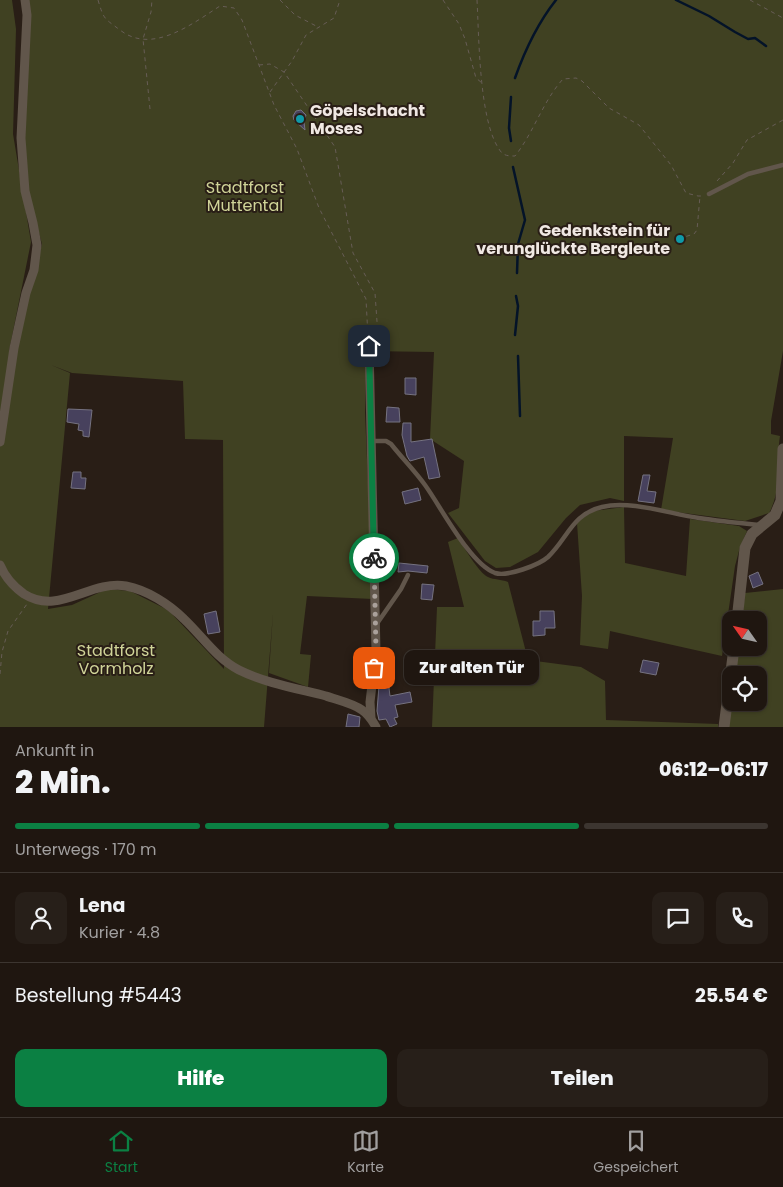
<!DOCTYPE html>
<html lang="de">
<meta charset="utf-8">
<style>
body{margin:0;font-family:Poppins,sans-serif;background:#271f19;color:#f1f3f6;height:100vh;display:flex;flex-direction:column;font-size:19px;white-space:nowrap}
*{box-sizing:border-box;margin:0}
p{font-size:16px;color:#a19f9f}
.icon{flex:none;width:28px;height:28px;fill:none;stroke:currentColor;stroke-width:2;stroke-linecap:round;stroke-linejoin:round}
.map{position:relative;height:727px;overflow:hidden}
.details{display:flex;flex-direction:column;background:#1f1610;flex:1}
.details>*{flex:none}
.needle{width:32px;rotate:304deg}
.tools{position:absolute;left:722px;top:611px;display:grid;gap:10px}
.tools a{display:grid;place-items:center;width:45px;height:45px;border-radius:10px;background:#1f1610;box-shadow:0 1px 4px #0004,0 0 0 1px #3c3530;font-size:25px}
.pin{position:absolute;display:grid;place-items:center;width:42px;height:42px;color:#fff;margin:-21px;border-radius:10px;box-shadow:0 2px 8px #0006}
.courier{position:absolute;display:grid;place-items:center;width:50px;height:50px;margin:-25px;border:4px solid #0b8043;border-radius:50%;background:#fff;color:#222;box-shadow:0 1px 6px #0007}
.bubble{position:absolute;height:35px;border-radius:10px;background:#1f1610;box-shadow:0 1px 4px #0004,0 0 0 1px #3c3530;font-size:16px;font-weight:800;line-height:35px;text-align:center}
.head em{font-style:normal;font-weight:800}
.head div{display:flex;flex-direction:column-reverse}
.head{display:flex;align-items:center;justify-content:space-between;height:85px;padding:0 15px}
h1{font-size:32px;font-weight:800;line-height:38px}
.bar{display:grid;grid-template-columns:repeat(4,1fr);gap:8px 5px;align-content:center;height:60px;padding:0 15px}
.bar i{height:6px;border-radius:4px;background:#3c3530}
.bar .current{background:#0b8043}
.bar p{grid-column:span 4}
.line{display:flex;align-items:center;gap:12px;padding:0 15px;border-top:1px solid #3c3530}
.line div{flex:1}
.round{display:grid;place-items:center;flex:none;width:52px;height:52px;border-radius:10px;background:#271f19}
.primary-button{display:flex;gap:10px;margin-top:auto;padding:10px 15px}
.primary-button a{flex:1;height:58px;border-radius:10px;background:#0b8043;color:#fff;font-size:20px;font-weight:800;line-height:58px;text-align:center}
.primary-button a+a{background:#271f19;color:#f1f3f6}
.menu{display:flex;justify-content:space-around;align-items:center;height:70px;border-top:1px solid #3c3530;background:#1f1610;font-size:14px;color:#a19f9f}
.menu a{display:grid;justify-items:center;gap:2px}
.menu .current{color:#0b8043}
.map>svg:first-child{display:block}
</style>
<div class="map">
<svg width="783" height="727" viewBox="0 0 783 727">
<rect width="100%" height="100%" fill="#291e16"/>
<g fill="#404122" fill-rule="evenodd">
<path d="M0,0h12l4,29 -3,105 18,108 -22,109h8l12,-57 13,-50 -15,-54 -2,-52 4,-138h754v351l-12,70v13l9,2c-4,25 2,55 -11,77l-24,8 -84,-11 12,-72 -49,-2v65l-14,-3 -30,7 -14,13 -28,34 -28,15 -14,1 -11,-7 -37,-48 11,-5 5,-47 -34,-22 4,-87 -68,-1 -1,62 8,186 -66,-3 -7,58 11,1 -3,32 -39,-14 4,-60 -9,114h-264zM51,365l21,8 111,8 2,58 38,1 1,229 -53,-56 -7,-5 -34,-17 -23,-2 -35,16 -24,4 22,-236z"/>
<polygon points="624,507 625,563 686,576 690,519 739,526 747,531 740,547 735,566 722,656 610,631 608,649 580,645 582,596 577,523 586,512"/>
<path d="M458,538c6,9 21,35 30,39 6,3 13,2 20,5l20,78 53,7 24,14 1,39 112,4v3h-286l5,-120h27l-16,-65z"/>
<polygon points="783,589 783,727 728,727 732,703 759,702 759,675 735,675 739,648 759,648 759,620 742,620 745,593"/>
</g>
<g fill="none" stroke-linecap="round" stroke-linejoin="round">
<g stroke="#041328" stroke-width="2.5">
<polyline points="676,0 709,16 735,32 748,39 755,38 766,46"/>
<path d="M515,78c10,-28 22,-54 41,-78"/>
<polyline points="511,97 509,128 511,141"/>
<polyline points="513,167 525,220 518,244 517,273"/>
<polyline points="515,335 518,306 516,296"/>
<polyline points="518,356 520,416"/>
</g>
</g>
<g fill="#47415d" stroke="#757280">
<polygon points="301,110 306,115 304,122 305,130 294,120 293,116 296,111"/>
<polygon points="405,378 416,378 416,395 405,394"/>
<polygon points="387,407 399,408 400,422 386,422"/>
<polygon points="68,409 92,410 89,437 83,436 83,431 78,430 79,424 67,422"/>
<polygon points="403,423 411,423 411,442 432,439 440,477 429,479 424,457 410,461 407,456 402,435"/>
<polygon points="73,472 81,472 81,478 86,478 85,489 71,488"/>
<polygon points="643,475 650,475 647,491 656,492 654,503 638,501"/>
<polygon points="418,488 421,500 405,504 402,492"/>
<polygon points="399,563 428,566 427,573 408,571 398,572"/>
<polygon points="758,572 763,584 753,588 749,576"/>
<polygon points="422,584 434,585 432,600 421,599"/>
<polygon points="216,611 220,632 208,634 204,614"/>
<polygon points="540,611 554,611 555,628 545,628 545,635 533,636 533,621 540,621"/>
<polygon points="643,660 659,663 656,675 640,672"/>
<polygon points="387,672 390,696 410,692 412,702 395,705 398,717 394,718 397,724 390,727 386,719 379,720 377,711 380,673"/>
<polygon points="348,714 360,717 359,727 346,727"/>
</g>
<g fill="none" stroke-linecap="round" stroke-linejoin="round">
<g stroke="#675d56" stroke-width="1" stroke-dasharray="4 4" stroke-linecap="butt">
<path d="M98,0c6,20 6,18 22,30 32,25 72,-6 100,-24l14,2 8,12 32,85 23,44 22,59 47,91 2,38"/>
<polyline points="280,0 295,15 318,27"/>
<polyline points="443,0 459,24 465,39 476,78 482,83"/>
<path d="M477,0c2,36 2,120 22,149 4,7 9,7 16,7 19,-24 28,-55 48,-77l13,-1 6,3 27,27 30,17 32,40 15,28 12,3h5"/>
<polyline points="750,0 783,18"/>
<polyline points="259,65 270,64 284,72 335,147 353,253 375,293 378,336 375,340"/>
<polyline points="270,92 292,61 306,35 334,18 340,0"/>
<polyline points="150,109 143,39 151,12 152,0"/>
<polyline points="717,181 733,163 747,140 783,120"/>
<polyline points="681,238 679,237 678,239 680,241 681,238 694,234 697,230 700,196"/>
<polyline points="0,674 2,652 8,631 27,604"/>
</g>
<g stroke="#61564b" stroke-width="4.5">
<polyline points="709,194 748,174 783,165"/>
<path d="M370,441h16l5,3c11,14 24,27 34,41 16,22 45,79 70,88 12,4 44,-8 53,-16 20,-19 24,-43 54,-50 29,-7 68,7 97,11 20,3 40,5 60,7"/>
<polyline points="376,625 401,589 408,575"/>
</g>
<g stroke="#61564b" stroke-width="9">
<polyline points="369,346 376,651 370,702 371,718"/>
<polyline points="0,442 14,348 26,293 34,270 37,245 33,223 25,191 21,138 27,15 25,0"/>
<path d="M0,565c5,12 14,22 24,29 35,22 65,-14 102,-8 21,4 43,18 58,33 19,18 32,39 55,51 26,13 60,19 87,26 11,4 26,7 36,14 6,4 10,10 14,17"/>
</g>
<g stroke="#61564b" stroke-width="11">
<polyline points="737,620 745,548 752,534 775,515 781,501 783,449"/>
<polyline points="724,727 734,648"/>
</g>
</g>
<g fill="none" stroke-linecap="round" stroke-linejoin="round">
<polyline stroke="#aaa19b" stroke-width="5" stroke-dasharray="0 9" points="374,668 376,651 374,558"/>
<polyline stroke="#0b8043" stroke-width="6" points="369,346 374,558"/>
</g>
<g fill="#0f9aa8" stroke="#291e16" stroke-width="2">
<circle cx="300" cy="119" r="5"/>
<circle cx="680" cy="239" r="5"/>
</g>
<g text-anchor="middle" stroke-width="4" stroke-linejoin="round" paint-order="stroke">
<g font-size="16" font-weight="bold" fill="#f0e8e3" stroke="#291e16" text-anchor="start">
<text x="310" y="116">Göpelschacht<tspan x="310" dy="18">Moses</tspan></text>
<text x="670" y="236" text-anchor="end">Gedenkstein für<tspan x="670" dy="18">verunglückte Bergleute</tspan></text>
</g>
<g font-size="16" fill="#d0d498" stroke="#291e16">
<text x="245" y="193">Stadtforst<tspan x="245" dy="18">Muttental</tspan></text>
<text x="116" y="656">Stadtforst<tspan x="116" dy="18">Vormholz</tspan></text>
</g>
</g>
</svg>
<div class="tools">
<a><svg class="needle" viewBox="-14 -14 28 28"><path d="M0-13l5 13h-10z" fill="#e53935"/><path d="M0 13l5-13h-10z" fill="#a19f9f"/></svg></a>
<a><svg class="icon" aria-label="locate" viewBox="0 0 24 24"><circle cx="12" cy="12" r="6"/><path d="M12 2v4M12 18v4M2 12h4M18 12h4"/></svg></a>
</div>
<div class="pin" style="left:374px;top:668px;background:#ea580c"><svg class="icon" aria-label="bag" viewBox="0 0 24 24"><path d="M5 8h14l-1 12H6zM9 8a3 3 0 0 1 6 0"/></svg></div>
<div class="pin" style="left:369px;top:346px;background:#1f2937"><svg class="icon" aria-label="home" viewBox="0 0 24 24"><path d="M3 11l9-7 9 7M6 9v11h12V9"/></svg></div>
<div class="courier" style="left:374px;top:558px"><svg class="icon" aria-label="bike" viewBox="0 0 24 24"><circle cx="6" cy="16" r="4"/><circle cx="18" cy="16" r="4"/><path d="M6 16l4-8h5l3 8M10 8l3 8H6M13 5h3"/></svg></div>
<div class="bubble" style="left:404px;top:650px;width:135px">Zur alten Tür</div>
</div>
<section class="details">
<div class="head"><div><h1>2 Min.</h1><p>Ankunft in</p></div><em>06:12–06:17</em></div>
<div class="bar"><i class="current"></i><i class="current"></i><i class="current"></i><i></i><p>Unterwegs · 170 m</p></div>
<div class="line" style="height:90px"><a class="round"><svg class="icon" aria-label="person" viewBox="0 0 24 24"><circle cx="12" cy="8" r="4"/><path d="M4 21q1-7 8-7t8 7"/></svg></a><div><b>Lena</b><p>Kurier · 4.8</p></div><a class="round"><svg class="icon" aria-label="chat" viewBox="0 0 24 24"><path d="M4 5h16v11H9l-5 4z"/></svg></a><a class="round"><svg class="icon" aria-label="phone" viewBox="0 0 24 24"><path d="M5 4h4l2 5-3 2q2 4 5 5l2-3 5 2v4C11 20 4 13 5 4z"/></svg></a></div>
<div class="line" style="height:65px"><div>Bestellung #5443</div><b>25.54 €</b></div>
<div class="primary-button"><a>Hilfe</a><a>Teilen</a></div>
</section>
<nav class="menu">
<a class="current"><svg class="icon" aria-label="home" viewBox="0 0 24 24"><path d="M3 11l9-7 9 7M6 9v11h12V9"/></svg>Start</a>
<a><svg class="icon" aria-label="map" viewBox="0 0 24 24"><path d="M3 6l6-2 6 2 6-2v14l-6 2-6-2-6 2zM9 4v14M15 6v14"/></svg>Karte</a>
<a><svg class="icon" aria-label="saved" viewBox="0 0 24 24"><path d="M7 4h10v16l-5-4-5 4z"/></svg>Gespeichert</a>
</nav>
